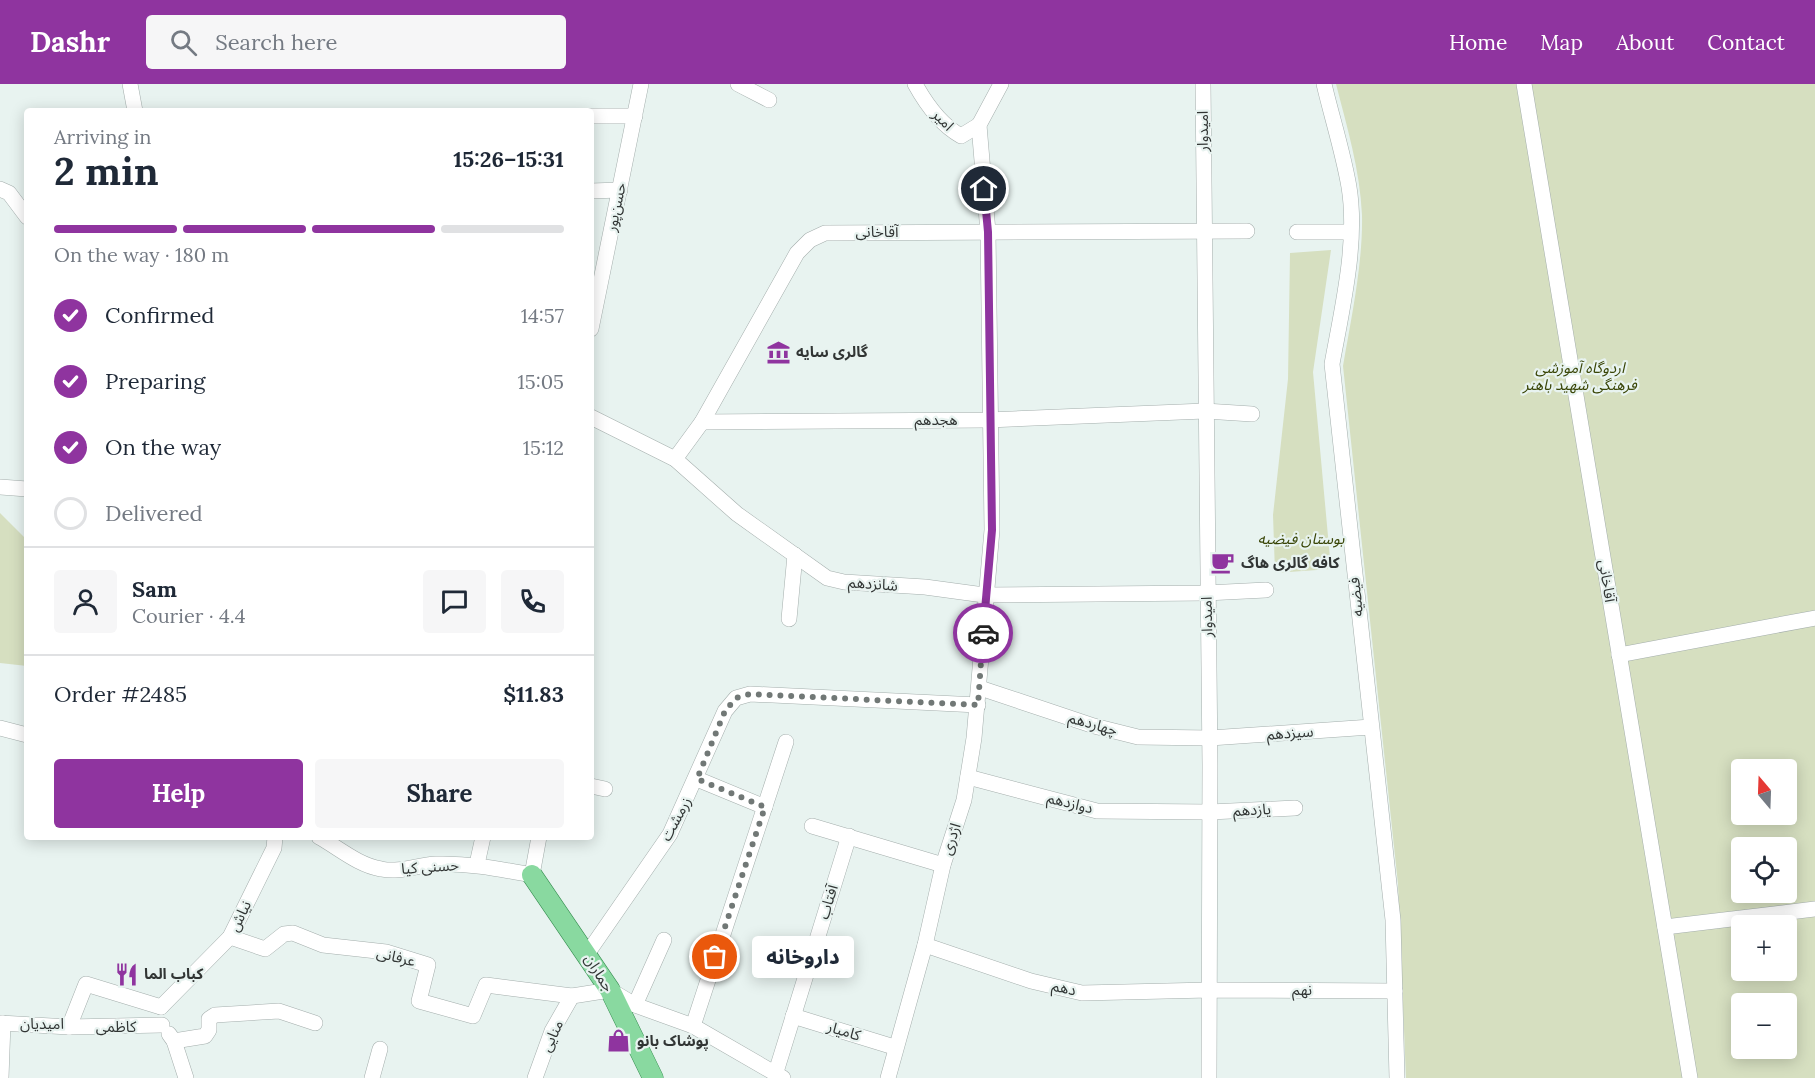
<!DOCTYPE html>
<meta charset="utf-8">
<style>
body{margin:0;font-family:Lora,"Noto Sans Arabic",serif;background:#f6f6f7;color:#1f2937;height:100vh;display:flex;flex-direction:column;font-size:22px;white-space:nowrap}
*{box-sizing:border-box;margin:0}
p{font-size:20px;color:#747a83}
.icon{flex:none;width:33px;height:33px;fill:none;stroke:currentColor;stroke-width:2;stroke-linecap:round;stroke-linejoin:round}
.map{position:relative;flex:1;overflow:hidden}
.drawer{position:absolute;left:24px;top:24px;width:570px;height:732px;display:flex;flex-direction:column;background:#fff;border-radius:6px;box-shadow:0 3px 15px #0003}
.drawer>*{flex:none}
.needle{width:39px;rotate:341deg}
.tools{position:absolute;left:1731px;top:675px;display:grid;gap:12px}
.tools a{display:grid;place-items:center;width:66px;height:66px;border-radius:6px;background:#fff;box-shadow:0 3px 15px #0003;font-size:30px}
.pin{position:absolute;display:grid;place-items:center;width:51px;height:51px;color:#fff;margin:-26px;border:3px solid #fff;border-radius:50%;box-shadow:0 2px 6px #0007}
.courier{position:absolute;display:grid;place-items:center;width:60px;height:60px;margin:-30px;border:4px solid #8f349f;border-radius:50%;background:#fff;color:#222;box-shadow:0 2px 8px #0007}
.bubble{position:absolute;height:42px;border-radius:6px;background:#fff;box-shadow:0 3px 15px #0003;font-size:20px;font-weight:800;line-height:42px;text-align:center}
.headline em{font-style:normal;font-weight:800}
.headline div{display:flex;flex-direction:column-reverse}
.headline{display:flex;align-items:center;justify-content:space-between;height:102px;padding:0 30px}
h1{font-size:39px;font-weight:800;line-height:45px}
.bar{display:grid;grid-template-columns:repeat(4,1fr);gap:9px 6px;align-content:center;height:72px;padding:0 30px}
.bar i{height:8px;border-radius:4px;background:#e0e1e3}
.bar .selected{background:#8f349f}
.bar p{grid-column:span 4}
.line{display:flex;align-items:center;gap:15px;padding:0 30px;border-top:2px solid #e0e1e3}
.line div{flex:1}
.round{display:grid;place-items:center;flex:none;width:63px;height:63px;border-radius:6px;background:#f6f6f7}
ol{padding:0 30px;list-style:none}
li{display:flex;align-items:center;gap:18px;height:66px}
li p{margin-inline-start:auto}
li .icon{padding:6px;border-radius:50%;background:#8f349f;color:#fff;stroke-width:4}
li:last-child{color:#747a83}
li i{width:33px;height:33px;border:3px solid #e0e1e3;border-radius:50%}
.primary-button{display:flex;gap:12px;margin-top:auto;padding:12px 30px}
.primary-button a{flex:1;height:69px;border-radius:6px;background:#8f349f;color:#fff;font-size:24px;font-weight:800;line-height:69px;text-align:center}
.primary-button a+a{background:#f6f6f7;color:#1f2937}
header{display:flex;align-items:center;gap:36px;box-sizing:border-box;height:84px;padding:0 30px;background:#8f349f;color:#fff}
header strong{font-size:28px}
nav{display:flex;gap:33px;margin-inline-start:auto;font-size:21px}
.search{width:420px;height:54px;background:#f6f6f7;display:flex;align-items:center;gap:15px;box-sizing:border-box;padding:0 21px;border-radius:6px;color:#747a83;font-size:22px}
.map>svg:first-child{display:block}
</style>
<header>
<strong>Dashr</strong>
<div class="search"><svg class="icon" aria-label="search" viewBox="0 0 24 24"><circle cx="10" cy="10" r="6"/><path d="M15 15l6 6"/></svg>Search here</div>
<nav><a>Home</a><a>Map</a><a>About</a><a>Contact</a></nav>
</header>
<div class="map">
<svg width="1815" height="994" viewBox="0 0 1815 994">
<rect width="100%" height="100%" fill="#e8f3f0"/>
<g fill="#d6dfc0" fill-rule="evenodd">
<path d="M1336,0h479v994h-409l-8,-194 -55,-518c8,-47 20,-102 19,-151 -2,-45 -15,-88 -26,-131zM1742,686h44v44h-44zM1742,764h44v44h-44zM1742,842h44v44h-44zM1742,920h44v44h-44z"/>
<polygon points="1331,166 1313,288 1331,485 1275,489 1273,431 1288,295 1290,169"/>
<polygon points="0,429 27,456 27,582 0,579"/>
</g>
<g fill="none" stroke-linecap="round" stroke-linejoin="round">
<defs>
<g id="minor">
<polyline points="130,0 135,27"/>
<polyline points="738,0 769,16"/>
<path d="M915,0c11,20 26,41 46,52l18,-11"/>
<polyline points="1203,0 1210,681 1209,994"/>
<path d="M1324,0c8,34 19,68 25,103 9,55 -7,122 -17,177l61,556 4,158"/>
<polyline points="1524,0 1690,994"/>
<polyline points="591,32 635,32"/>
<polyline points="0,105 9,109 27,133"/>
<polyline points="591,107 620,106"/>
<polyline points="1297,148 1350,148"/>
<polyline points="591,245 641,0"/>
<polyline points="591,333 675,375 737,430 827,494 844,498 925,503 984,511 1206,509 1266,506"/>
<polyline points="702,338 988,336 1205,327 1252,330"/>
<polyline points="675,375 702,338 797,169 810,156 825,149 1247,147"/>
<polyline points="0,403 27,405"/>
<polyline points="789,535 795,471"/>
<polyline points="1619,571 1815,534"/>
<polyline points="980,604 1094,642 1138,653 1210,654 1371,643"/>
<polyline points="0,644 27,651"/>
<polyline points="968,693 1097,727 1210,728 1295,724"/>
<polyline points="697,695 765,723"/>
<polyline points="591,702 605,705"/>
<polyline points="812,742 943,781"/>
<path d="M319,753c20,11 39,28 62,32 19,4 36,-4 55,-5 34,-1 63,5 96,11l7,-38"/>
<polyline points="477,780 483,753"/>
<polyline points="1665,843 1815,825"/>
<polyline points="230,853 265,865 284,850 293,849 323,861 386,868 428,881 419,917 473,932 486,901 572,912 610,906 635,921 693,942 783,994"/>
<polyline points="925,861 1031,897 1082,909 1209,906 1395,907"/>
<polyline points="587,870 670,750 725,627 736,614 750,610 978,621"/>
<polyline points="635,921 664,856"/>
<polyline points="161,923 230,853 274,764 275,753"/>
<polyline points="793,932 894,963"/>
<polyline points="0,939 69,943 162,941"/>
<polyline points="693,942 786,658"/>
<polyline points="69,943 86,900 161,923"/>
<polyline points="169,950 174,957 186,994"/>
<polyline points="174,957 205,952 209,946 209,935 215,931 279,927 315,939"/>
<polyline points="776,988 849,752"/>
<polyline points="1,994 3,939"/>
<polyline points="372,994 380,965"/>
<polyline points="535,994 552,947 572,912"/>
<polyline points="888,994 925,861 943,781 964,716 974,654 992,446 988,148 979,41 1001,0"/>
</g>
<polyline id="major" points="532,791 610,906 653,994"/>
</defs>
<use href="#minor" stroke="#a4aeac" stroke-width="16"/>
<use href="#major" stroke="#378f51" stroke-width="21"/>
<use href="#minor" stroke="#fff" stroke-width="15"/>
<use href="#major" stroke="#89d9a0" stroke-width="20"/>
</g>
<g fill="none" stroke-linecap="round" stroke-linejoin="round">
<polyline stroke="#717876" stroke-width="6" stroke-dasharray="0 10.8" points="715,873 765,723 697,695 725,627 736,614 750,610 978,621 983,549"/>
<polyline stroke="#8f349f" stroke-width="8" points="983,549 992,446 988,148 984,105"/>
</g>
<defs>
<symbol id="museum-bare" viewBox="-9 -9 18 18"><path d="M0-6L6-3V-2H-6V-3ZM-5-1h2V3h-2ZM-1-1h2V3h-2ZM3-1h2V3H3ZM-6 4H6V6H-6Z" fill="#8f349f" stroke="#e8f3f0" stroke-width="2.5" paint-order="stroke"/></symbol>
<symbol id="cafe-bare" viewBox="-9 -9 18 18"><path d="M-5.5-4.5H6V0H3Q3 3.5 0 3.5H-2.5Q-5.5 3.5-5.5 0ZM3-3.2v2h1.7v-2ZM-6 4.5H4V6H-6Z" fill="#8f349f" stroke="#e8f3f0" stroke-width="2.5" paint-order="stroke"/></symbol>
<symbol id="restaurant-bare" viewBox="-9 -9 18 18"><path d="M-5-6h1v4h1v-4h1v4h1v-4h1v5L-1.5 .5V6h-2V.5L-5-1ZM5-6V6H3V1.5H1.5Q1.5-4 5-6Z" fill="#8f349f" stroke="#e8f3f0" stroke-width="2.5" paint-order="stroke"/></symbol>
<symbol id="shop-bare" viewBox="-9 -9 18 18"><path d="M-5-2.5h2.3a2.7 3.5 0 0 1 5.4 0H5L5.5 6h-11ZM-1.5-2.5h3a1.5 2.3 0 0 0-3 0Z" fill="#8f349f" stroke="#e8f3f0" stroke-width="2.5" paint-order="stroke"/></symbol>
</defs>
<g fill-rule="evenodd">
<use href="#museum-bare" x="762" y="252" width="33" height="33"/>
<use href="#cafe-bare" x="1206" y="462" width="33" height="33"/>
<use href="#restaurant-bare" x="110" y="874" width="33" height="33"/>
<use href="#shop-bare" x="602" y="940" width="33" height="33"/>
</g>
<g text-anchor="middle" stroke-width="4.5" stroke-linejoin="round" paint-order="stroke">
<g font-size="15" fill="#313534" stroke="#e8f3f0">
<text transform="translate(943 36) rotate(45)" y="5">امیر</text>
<text transform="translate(1203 47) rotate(-90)" y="5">امیدوار</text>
<text transform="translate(616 123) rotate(-78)" y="5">حسن‌پور</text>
<text x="877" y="153">آقاخانی</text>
<text x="936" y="341">هجدهم</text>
<text transform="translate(1607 497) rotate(81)" y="5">آقاخانی</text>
<text transform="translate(873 500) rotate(4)" y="5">شانزدهم</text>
<text transform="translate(1356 513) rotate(-96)" y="5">فیضیه</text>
<text transform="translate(1207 533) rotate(-91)" y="5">امیدوار</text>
<text transform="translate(1093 640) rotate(16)" y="5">چهاردهم</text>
<text transform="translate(1290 649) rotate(-4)" y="5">سیزدهم</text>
<text transform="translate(1070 719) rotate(14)" y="5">دوازدهم</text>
<text transform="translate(1252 726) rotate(-3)" y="5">یازدهم</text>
<text transform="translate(676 735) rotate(-62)" y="5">زرمشت</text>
<text transform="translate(951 755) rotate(-72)" y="5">اژدری</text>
<text transform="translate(430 783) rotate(-4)" y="5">حسنی کیا</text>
<text transform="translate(828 818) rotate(-73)" y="5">آفتاب</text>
<text transform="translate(240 832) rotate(-64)" y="5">نیاش</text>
<text transform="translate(396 873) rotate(14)" y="5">عرفانی</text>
<text transform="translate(599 889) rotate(58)" y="5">جماران</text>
<text transform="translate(1064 904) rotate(13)" y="5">دهم</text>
<text x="1302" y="911">نهم</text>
<text x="42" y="945">امیدیان</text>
<text x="116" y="948">کاظمی</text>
<text transform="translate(844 947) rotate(17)" y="5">کامیار</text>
<text transform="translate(552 952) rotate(-65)" y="5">منایی</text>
</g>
<g font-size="15" font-weight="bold" fill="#313534" stroke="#e8f3f0" text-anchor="start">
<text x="796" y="273">گالری سایه</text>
<text x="1241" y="484">کافه گالری هاگ</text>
<text x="144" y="895">كباب الما</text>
<text x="637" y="962">پوشاک بانو</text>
</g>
<g font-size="15" font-style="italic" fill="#394506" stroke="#e8f3f0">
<text x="1580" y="289">اردوگاه آموزشی<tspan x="1580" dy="17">فرهنگی شهید باهنر</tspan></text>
<text x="1301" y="460">بوستان فیضیه</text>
</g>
</g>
</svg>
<div class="tools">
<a><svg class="needle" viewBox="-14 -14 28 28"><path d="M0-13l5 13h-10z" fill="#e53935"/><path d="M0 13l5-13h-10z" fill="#747a83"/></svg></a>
<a><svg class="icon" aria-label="locate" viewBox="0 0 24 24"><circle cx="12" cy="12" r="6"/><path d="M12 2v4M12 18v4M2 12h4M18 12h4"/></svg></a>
<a>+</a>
<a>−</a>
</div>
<div class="pin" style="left:715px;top:873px;background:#ea580c"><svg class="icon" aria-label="bag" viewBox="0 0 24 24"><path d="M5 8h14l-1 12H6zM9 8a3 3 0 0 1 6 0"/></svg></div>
<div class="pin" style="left:984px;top:105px;background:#1f2937"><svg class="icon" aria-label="home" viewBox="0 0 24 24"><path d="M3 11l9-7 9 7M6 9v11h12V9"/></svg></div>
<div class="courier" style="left:983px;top:549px"><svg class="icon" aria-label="car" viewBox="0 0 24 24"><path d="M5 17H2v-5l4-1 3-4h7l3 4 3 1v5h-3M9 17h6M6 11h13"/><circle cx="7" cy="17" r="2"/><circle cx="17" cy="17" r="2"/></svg></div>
<div class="bubble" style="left:752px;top:852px;width:102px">داروخانه</div>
<section class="drawer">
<div class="headline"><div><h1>2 min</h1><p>Arriving in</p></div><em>15:26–15:31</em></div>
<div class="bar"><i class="selected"></i><i class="selected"></i><i class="selected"></i><i></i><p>On the way · 180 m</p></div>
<ol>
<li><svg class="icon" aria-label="check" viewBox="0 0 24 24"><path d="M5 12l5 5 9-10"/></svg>Confirmed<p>14:57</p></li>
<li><svg class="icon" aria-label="check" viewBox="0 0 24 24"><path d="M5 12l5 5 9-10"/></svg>Preparing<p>15:05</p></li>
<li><svg class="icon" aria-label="check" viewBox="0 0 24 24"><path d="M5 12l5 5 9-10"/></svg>On the way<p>15:12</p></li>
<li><i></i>Delivered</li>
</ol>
<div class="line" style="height:108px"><a class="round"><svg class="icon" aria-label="person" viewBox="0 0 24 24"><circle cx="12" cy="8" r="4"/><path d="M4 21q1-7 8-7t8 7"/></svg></a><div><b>Sam</b><p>Courier · 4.4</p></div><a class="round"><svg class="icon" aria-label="chat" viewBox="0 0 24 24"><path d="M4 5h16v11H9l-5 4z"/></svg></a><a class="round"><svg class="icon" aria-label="phone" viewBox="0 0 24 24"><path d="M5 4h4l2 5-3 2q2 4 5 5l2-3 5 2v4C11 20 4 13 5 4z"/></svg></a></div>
<div class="line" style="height:78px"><div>Order #2485</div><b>$11.83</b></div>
<div class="primary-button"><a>Help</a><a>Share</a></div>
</section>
</div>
